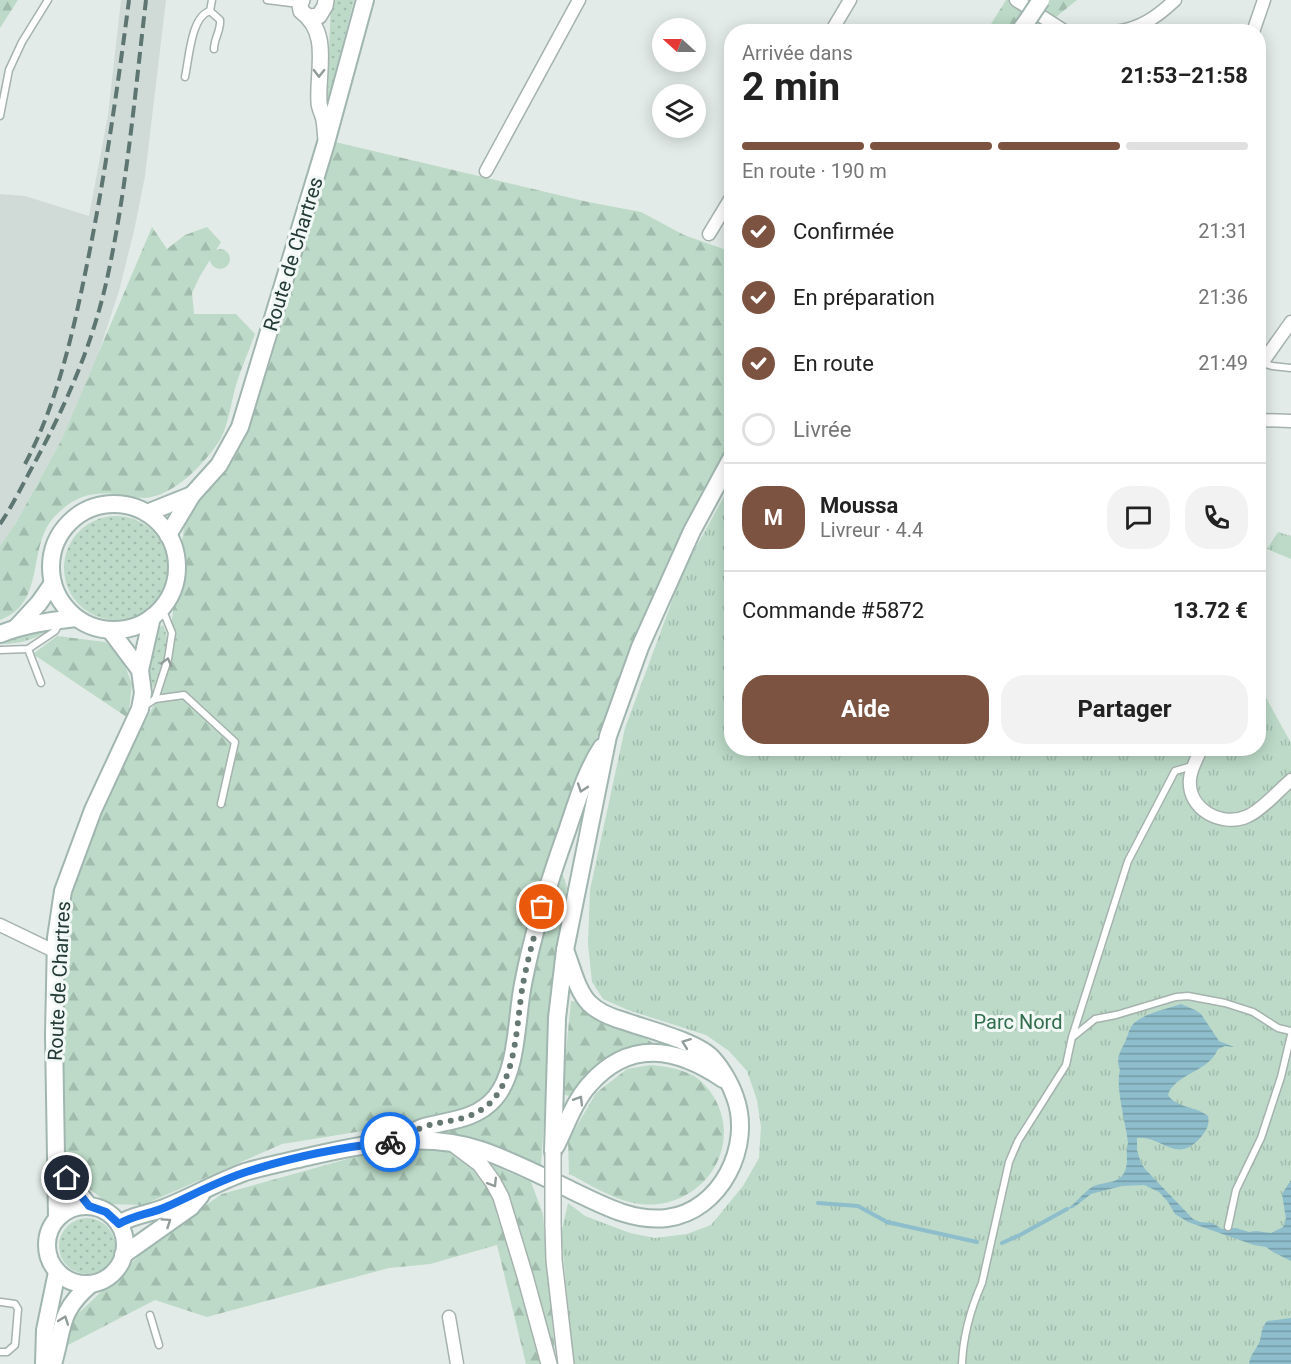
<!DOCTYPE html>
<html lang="fr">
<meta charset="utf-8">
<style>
body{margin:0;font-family:Roboto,sans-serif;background:#f2f2f2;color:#222;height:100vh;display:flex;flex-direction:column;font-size:22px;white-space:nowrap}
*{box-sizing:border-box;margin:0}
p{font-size:20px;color:#767676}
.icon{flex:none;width:33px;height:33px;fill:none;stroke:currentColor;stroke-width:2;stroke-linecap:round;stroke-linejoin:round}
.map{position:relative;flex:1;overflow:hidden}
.side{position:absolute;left:724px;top:24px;width:542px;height:732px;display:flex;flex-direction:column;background:#fff;border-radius:24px;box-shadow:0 3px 15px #0003}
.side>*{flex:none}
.needle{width:39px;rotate:291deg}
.tools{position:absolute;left:652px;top:18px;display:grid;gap:12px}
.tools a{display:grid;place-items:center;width:54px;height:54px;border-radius:50%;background:#fff;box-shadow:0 3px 15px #0003;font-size:30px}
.pin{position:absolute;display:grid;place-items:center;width:51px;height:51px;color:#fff;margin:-26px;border:3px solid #fff;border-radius:50%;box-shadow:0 2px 6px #0007}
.courier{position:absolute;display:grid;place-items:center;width:60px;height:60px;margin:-30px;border:4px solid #1a73e8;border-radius:50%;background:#fff;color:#222;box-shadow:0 2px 8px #0007}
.overview em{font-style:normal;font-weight:700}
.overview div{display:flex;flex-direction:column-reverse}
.overview{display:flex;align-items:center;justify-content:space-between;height:102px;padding:0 18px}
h1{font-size:39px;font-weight:700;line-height:45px}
.bar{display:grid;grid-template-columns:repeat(4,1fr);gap:9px 6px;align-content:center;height:72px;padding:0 18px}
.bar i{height:8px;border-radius:4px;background:#e0e0e0}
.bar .on{background:#7b5340}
.bar p{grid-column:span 4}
.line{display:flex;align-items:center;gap:15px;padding:0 18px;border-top:2px solid #e0e0e0}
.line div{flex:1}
.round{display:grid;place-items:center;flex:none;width:63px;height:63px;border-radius:24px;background:#f2f2f2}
ol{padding:0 18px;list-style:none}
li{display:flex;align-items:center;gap:18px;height:66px}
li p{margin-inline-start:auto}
li .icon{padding:6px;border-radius:50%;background:#7b5340;color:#fff;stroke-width:4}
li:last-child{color:#767676}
li i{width:33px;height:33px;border:3px solid #e0e0e0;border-radius:50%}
.primary-button{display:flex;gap:12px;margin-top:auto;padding:12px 18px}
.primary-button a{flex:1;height:69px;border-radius:24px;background:#7b5340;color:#fff;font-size:24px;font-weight:700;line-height:69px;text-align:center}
.primary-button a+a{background:#f2f2f2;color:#222}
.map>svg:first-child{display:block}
</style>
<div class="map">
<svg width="1291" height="1364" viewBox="0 0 1291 1364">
<defs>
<pattern id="grass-dots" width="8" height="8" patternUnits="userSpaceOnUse" patternTransform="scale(1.5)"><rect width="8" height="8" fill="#bcdac7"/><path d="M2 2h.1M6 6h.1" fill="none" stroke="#a1bcac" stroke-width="1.8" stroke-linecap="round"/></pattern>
<pattern id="forest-firs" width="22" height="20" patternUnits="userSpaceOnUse" patternTransform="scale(1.5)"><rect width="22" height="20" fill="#bcdac7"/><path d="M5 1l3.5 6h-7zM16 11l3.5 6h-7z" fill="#a1bcac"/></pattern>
<pattern id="park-tufts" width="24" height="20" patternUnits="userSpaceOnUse" patternTransform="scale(1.5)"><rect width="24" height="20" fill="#bcdac7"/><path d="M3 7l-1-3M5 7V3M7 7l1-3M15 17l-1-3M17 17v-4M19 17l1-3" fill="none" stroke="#a1bcac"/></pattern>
<pattern id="water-rules" width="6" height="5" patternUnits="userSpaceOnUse" patternTransform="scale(1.5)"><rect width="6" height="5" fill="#8ebdcc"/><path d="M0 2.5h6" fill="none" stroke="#749ba6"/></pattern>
</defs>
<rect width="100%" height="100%" fill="#e2ebe7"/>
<polygon fill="#d0dbd7" points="121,0 166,0 145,176 134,231 119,291 96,361 62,439 16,523 0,546 0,194 25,196 89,216 108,115"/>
<g fill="url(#grass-dots)">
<polygon points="331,0 354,0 327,104"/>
<circle cx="116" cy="568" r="52"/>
<path d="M163,625c9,18 3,49 -10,63l-6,-26 11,-33z"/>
<path d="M53,629c-20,10 -30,15 -53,15v-4z"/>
<circle cx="87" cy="1246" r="28"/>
</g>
<g fill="url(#forest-firs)">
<polygon points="0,0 18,0 0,28"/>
<polygon points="1006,0 1077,0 1056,17 1053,31 986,32"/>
<polygon points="331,141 588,202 641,212 684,235 732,252 732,455 636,644 552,844 567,887 552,1006 541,1165 406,1124 282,1144 143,1205 108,1204 71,1173 61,1146 62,957 70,890 99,808 163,688 184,527 271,360"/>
<path d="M152,227l15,22 18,-14 22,-8 14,15 -21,34 -8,17 2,21h42l19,20c-6,17 -14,34 -19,51 -5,17 -7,38 -15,53 -14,24 -48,59 -77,60 -8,0 -16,-2 -23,-3 -28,-4 -45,0 -66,21 -29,30 -8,87 -55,104v-74l16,-23 46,-84z"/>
<polygon points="57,636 105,642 118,653 125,666 132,684 128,718 33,654"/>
<path d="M571,1001l8,1c5,5 10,13 17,17 17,12 41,12 57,24 -37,2 -57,31 -81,55l-10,-5z"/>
<path d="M650,1065c14,1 27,3 40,9 10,4 20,16 25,25 29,53 -17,112 -75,105 -25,-3 -49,-19 -71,-30l-1,-33 28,-48 31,-24z"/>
<polygon points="440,1142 531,1182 543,1214 556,1364 526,1364 497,1245 430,1264 389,1268 207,1317 155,1300 68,1345 66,1325 159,1237 222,1194 351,1158"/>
</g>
<g fill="url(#park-tufts)">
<circle cx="220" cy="259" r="10"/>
<polygon points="732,482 732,748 1258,748 1259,685 1291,743 1291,1364 574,1364 561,1234 568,1203 585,1216 630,1233 655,1238 687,1234 711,1225 743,1186 759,1158 761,1127 757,1100 747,1071 729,1051 706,1035 628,1010 603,999 592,982 588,944 590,890 625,728 684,569"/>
<polygon points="1278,532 1291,536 1291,559 1267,549"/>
</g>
<g fill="url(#water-rules)">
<path d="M1181,1004l14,6 6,4 18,27 15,6 -9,-1 -7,3c-9,23 -44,25 -50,46 8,13 28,11 40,21 2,9 -2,15 -7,21 -25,29 -39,-2 -64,1v12l4,13 4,6 48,50 7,3 12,1 10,6 14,-1 13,4 7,-1 15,2 12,-6 3,-8 -4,-25 9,-14v81l-18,-9 -7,-5 -12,-2 -66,-23 -13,-8 -7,-12 -9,-10 -15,-7 -22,1 -24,6 -7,2 -18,14 -6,1c9,-6 16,-16 25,-22 11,-6 27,-2 33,-16 4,-10 0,-19 3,-28 -2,-20 -13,-55 -8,-73 -4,-10 -1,-17 4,-26 3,-5 4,-12 7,-17 8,-13 37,-18 50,-23z"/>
<path d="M1291,1318v46h-42c2,-12 9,-16 11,-24 2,-8 1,-11 7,-19z"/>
</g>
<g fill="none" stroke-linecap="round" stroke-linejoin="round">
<g stroke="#8ebdcc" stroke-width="4">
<polyline points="818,1203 858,1206 887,1222 977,1242"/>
<polyline points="1002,1243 1020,1235 1067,1209"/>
</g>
<defs>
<g id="service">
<path d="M212,0l-2,11 10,9c1,11 -6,18 -6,29"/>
<polyline points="267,0 299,4"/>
<path d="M185,77c4,-18 6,-61 25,-66"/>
<polyline points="0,116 9,70 22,42 48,0"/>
<polyline points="1262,363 1272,366 1291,368"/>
<polyline points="28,649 41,683"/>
<polyline points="0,650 28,649 55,631 60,622"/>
<polyline points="155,699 184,695 235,742 221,804"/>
<polyline points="143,707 155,699 168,659 172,633 162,608"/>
<polyline points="1074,1036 1095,1019 1116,1015 1176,997 1188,996 1225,1003 1253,1012 1278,1028 1291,1031"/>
<polyline points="1228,1227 1236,1190 1261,1138 1281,1077 1291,1035"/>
<polyline points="150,1315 159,1345"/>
<polyline points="0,1352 7,1352 15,1345 18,1309 15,1304 1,1302"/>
<path d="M962,1364c1,-27 9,-56 20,-81l27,-121 9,-21 48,-76 6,-28 56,-176 47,-90 17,-5"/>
</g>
<g id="minor">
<polyline points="1016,0 1066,32"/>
<polyline points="831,32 850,0"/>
<path d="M1115,32c25,-3 42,-15 60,-32"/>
<polyline points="1253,32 1264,0"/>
<polyline points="486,171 579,0"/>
<polyline points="709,234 732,196"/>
<polyline points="1258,360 1262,363 1291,322"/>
<polyline points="1258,420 1291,421"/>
<path d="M1202,748c-5,10 -11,20 -12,31 -3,31 33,49 58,37 14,-6 31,-26 43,-36"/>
<polyline points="0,925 56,952"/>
<polyline points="449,1317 457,1364"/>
</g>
<g id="tertiary">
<path d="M302,0l-2,4 1,7c30,22 16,59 18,91 0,6 4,12 5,18 1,6 1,12 2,19"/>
<polyline points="310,17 319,16 325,6 326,0"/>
<polyline points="452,1143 480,1164 493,1182 501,1197 525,1276 549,1364"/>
<polyline points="553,1225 554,1260 566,1364"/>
</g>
<g id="secondary">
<polyline points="1019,32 1027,21"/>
<circle cx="114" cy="567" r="63"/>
<polyline points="147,513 192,495"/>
<polyline points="168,535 192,495 219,465 240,427 326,143 365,0"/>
<polyline points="16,628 39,603 53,583"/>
<polyline points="110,630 140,670"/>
<path d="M0,634c25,-10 50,-13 76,-16"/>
<path d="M401,1140c7,-4 15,-11 23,-13 26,-7 52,-7 71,-29 23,-27 21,-79 28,-114 10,-52 26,-103 44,-153 10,-29 18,-58 35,-84"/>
<path d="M556,1146c10,-20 18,-44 33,-61 41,-47 88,-37 134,-6"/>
<polyline points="553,1152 557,1018 565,950 608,736 640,647 692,531 732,457"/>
<polyline points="56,1164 89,1206"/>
<circle cx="86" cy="1245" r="39"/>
<polyline points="57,1218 54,1035 56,938 63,891 93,810 140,709 143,693 140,670 152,617"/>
<path d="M119,1224c13,-9 30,-10 45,-16 28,-11 53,-26 81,-36 20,-6 41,-10 62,-15 56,-13 118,-26 174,-7 32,11 63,27 94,42 29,14 59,30 92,26 54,-7 86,-72 68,-121 -4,-12 -13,-28 -22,-38 -14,-17 -67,-30 -89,-38 -11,-3 -26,-9 -35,-18 -12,-12 -17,-36 -24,-53"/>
<polyline points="123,1255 191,1207 201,1195"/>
<polyline points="44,1364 45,1330 57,1272"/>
<path d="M53,1364c11,-37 5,-52 38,-80"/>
</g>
</defs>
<use href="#service" stroke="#a5b2ae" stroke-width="9"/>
<use href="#minor" stroke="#a5b2ae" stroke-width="15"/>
<use href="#tertiary" stroke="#a5b2ae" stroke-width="18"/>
<use href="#secondary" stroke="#a1b6b0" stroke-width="20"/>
<use href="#service" stroke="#fff" stroke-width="6"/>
<use href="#minor" stroke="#fff" stroke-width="12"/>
<use href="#tertiary" stroke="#fff" stroke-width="15"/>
<use href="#secondary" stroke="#fff" stroke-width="16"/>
<g stroke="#5e7671" stroke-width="4" stroke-dasharray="12 6" stroke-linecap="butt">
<path d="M25,464c31,-58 47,-127 60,-190 19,-91 32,-182 44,-274"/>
<path d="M0,524c11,-16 20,-34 29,-51 34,-61 63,-126 78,-194 20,-91 28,-186 39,-279"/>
</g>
<defs>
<polyline id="tertiary-bridge" points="553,1152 553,1225"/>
<polyline id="secondary-bridge" points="1027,21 1041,0"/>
</defs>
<use href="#tertiary-bridge" stroke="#a5b2ae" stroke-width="18" stroke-linecap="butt"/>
<use href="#secondary-bridge" stroke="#a1b6b0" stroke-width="20" stroke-linecap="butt"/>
<use href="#tertiary-bridge" stroke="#fff" stroke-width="15"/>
<use href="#secondary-bridge" stroke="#fff" stroke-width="16"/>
</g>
<defs><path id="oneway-chevron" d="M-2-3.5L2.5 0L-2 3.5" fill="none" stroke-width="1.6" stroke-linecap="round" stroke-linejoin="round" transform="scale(1.5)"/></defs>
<g stroke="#919c9a">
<use href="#oneway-chevron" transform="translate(319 73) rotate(91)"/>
<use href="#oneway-chevron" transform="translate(167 662) rotate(-75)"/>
<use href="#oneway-chevron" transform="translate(582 788) rotate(109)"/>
<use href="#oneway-chevron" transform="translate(686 1043) rotate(-159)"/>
<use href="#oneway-chevron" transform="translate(579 1100) rotate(-59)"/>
<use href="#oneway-chevron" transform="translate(493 1183) rotate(58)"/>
<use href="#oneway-chevron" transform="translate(167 1222) rotate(-34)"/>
<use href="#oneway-chevron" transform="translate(64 1320) rotate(-70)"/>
</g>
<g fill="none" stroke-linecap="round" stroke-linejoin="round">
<path stroke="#667874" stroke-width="6" stroke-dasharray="0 10.8" d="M390,1142c13,-2 21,-10 33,-15 21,-7 42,-5 61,-19 34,-24 32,-87 39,-124 5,-26 12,-51 19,-77"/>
<path stroke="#1a73e8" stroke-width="8" d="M67,1178l22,28 17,6 13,12c14,-9 31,-10 47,-17 27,-12 52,-26 80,-35 46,-15 96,-25 144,-30"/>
</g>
<g text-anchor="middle" stroke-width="6" stroke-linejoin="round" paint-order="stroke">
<g font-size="20" fill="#233a36" stroke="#f2f8f5">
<text transform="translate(293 254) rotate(-73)" y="7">Route de Chartres</text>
<text transform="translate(59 981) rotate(-87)" y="7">Route de Chartres</text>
</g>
<g font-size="20" fill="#316e4d" stroke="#f2f8f5">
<text x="1018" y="1029">Parc Nord</text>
</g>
</g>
</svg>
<div class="tools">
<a><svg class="needle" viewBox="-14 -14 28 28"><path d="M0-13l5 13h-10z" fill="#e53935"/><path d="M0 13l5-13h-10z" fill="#767676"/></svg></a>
<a><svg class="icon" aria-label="layers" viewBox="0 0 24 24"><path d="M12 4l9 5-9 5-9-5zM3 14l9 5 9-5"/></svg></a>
</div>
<div class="pin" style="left:542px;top:907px;background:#ea580c"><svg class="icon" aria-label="bag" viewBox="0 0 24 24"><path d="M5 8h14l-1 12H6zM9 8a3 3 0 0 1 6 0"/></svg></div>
<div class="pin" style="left:67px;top:1178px;background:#1f2937"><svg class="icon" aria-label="home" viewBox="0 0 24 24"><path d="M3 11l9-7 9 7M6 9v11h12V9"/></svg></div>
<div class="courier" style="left:390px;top:1142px"><svg class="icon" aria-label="bike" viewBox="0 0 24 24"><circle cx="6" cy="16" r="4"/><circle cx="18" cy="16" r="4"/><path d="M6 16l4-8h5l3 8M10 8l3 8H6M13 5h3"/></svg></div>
<section class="side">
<div class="overview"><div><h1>2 min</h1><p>Arrivée dans</p></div><em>21:53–21:58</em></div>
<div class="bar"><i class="on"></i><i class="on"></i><i class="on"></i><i></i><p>En route · 190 m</p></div>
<ol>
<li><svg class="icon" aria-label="check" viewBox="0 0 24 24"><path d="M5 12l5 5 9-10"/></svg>Confirmée<p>21:31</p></li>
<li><svg class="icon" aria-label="check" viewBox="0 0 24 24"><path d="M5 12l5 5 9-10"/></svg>En préparation<p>21:36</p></li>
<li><svg class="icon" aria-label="check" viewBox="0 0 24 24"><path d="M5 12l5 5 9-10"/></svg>En route<p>21:49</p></li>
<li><i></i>Livrée</li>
</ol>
<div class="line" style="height:108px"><b class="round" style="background:#7b5340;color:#fff">M</b><div><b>Moussa</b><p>Livreur · 4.4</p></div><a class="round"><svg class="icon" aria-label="chat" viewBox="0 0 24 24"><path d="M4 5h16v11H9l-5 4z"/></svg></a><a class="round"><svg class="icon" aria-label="phone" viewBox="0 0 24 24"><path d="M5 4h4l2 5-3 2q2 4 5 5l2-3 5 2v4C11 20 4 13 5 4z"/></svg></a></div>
<div class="line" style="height:78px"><div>Commande #5872</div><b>13.72 €</b></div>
<div class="primary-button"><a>Aide</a><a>Partager</a></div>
</section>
</div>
